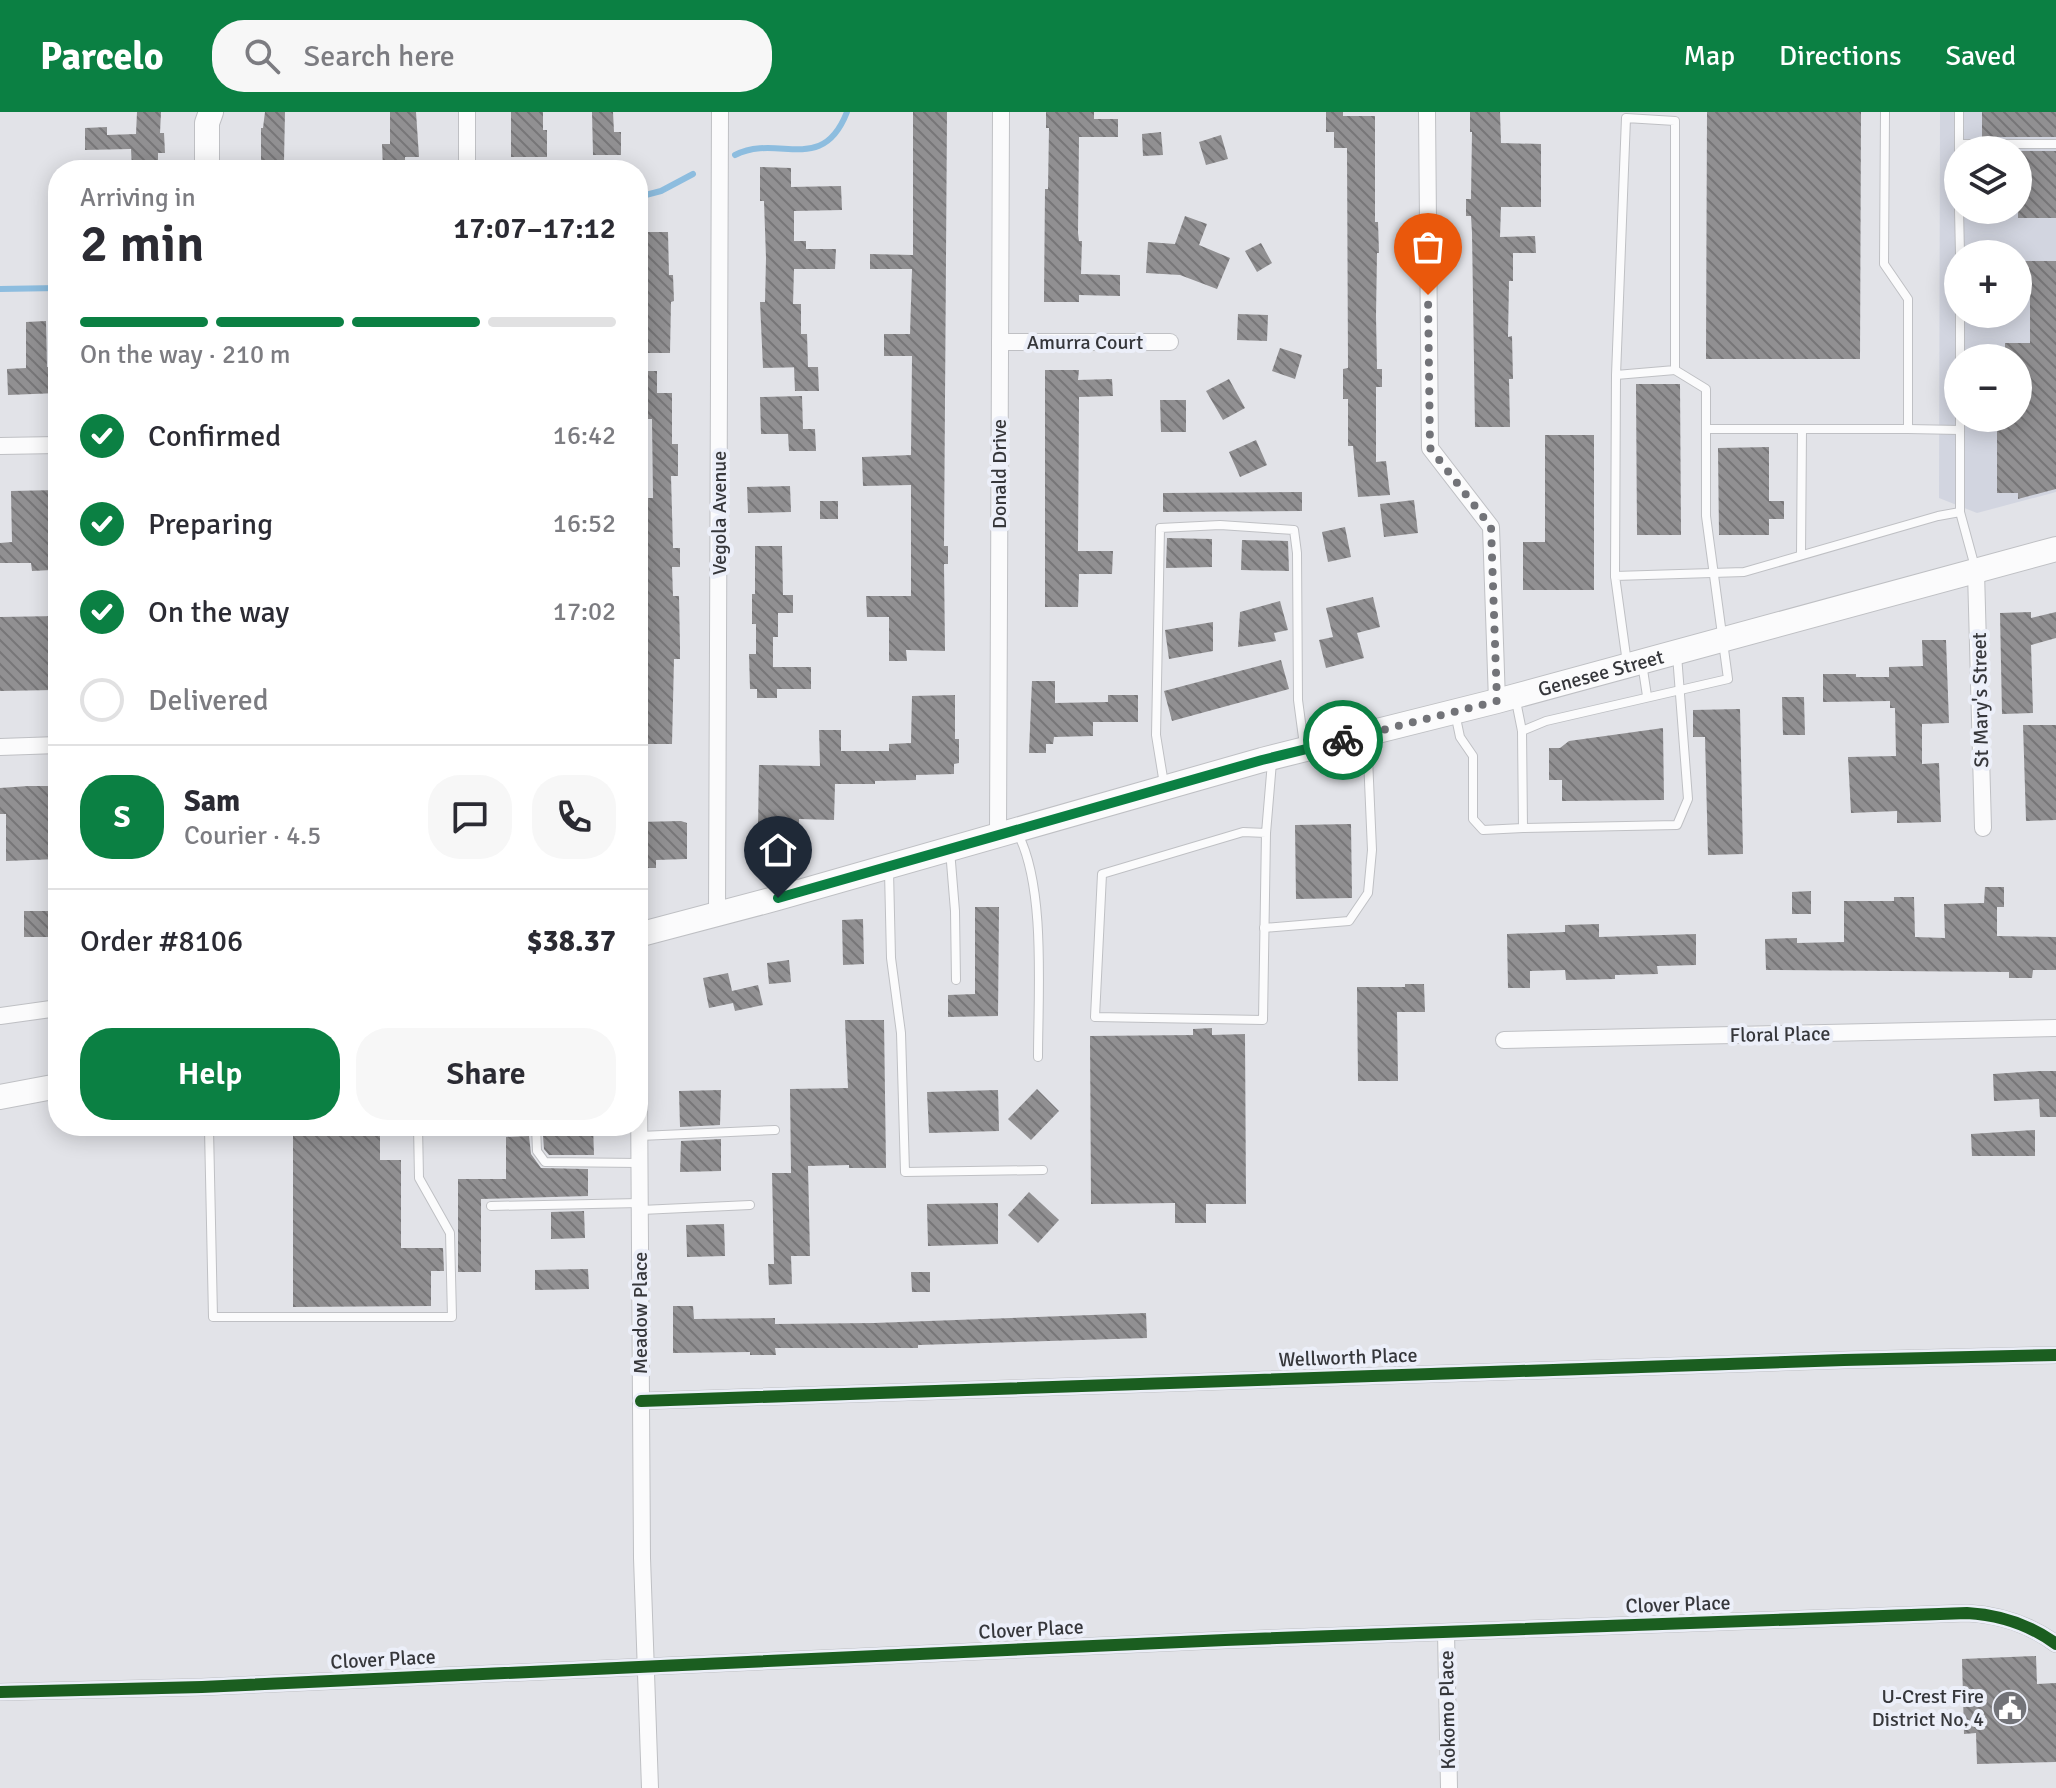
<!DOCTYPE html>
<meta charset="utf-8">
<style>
body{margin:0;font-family:Signika,sans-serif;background:#f7f7f7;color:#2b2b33;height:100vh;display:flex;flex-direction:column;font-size:30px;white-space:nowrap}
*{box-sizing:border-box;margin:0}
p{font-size:26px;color:#7c7c81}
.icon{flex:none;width:44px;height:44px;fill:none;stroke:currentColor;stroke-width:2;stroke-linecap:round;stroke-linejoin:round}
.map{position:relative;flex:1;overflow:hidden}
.details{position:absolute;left:48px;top:48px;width:600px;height:976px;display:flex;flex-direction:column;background:#fff;border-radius:32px;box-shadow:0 4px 20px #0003}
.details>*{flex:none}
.fabs{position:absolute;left:1944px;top:24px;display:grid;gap:16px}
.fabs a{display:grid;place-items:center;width:88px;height:88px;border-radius:50%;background:#fff;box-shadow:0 4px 20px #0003;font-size:40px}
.pin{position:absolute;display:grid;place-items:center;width:68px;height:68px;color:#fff;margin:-82px -34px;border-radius:50% 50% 50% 0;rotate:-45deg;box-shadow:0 0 8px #0007}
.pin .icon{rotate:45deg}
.courier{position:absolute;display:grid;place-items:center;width:80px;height:80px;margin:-40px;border:6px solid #0b8043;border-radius:50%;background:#fff;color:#222;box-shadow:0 2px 10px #0007}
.summary em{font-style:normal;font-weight:600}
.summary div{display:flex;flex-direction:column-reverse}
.summary{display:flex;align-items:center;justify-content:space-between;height:136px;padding:0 32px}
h1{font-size:52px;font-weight:600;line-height:60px}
.bar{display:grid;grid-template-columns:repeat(4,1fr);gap:12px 8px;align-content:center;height:96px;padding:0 32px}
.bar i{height:10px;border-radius:6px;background:#e1e1e2}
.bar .selected{background:#0b8043}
.bar p{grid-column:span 4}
.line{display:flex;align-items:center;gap:20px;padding:0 32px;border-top:2px solid #e1e1e2}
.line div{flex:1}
.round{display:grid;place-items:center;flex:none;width:84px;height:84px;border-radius:32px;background:#f7f7f7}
ol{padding:0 32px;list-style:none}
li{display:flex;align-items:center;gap:24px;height:88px}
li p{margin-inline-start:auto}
li .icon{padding:8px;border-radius:50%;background:#0b8043;color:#fff;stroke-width:4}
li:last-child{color:#7c7c81}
li i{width:44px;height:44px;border:4px solid #e1e1e2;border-radius:50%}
.action{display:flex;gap:16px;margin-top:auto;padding:16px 32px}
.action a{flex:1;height:92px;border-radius:32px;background:#0b8043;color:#fff;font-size:32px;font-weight:600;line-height:92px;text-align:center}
.action a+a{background:#f7f7f7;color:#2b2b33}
header{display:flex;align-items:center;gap:48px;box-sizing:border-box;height:112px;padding:0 40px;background:#0b8043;color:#fff}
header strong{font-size:38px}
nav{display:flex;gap:44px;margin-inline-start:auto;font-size:28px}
.search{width:560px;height:72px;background:#f7f7f7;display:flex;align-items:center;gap:20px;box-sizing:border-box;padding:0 28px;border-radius:32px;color:#7c7c81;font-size:30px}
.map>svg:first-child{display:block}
</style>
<header>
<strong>Parcelo</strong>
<div class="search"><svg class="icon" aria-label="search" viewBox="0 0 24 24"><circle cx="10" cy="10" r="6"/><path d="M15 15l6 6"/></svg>Search here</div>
<nav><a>Map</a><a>Directions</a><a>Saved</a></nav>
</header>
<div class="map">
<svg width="2056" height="1676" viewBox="0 0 2056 1676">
<defs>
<pattern id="building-back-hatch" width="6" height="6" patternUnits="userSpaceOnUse" patternTransform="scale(2)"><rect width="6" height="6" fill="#919092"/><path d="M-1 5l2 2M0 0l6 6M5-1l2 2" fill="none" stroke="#777678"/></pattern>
</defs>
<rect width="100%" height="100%" fill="#e2e3e8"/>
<path fill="#d2d5e0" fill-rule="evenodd" d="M1940,0h116v380l-79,21 -38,-15zM1958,38h60v60h-60zM1958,142h60v60h-60zM1958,246h60v60h-60z"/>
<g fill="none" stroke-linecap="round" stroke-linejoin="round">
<g stroke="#8dbddf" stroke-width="6">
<path d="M735,43c44,-22 87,21 112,-43"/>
<polyline points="638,85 661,79 693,62"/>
<polyline points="0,177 58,176"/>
</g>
</g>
<g fill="url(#building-back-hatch)">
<polygon points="137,0 161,0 160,21 164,21 165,41 158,41 158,56 132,57 131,37 85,38 85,16 107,15 107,23 136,22"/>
<polygon points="265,0 285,0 284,49 261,49 261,16 263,16"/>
<polygon points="390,0 416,0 419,45 405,45 405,58 383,58 382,32 390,32"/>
<polygon points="511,0 543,0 543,18 547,18 547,45 511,45"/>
<polygon points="592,0 613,0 614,20 621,20 621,43 593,43"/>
<polygon points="913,0 947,0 944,434 948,434 948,452 944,452 945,539 906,538 907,549 889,549 889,505 867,505 866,484 911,484 911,373 863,374 862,345 911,343 912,244 884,244 884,222 910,222 912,157 870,157 870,142 913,143"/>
<polygon points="1046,0 1094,0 1094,7 1118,7 1118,25 1079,25 1078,121 1079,129 1082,129 1081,162 1120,163 1120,184 1079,183 1079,190 1044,190 1045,77 1048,77 1049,16 1046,16"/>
<polygon points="1326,0 1343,0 1343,4 1375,4 1375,110 1378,110 1379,141 1377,141 1376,204 1377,257 1382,257 1382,275 1376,275 1376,350 1386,349 1390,383 1358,385 1353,334 1348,334 1348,287 1343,287 1343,257 1348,256 1347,36 1334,36 1334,20 1326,20"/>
<polygon points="1470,0 1500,0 1501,31 1541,32 1541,95 1501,95 1500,125 1535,124 1536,141 1513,141 1513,169 1509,169 1508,225 1512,224 1513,267 1509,267 1510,315 1475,315 1472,121 1471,104 1466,104 1466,87 1471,87 1472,20 1470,20"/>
<polygon points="1707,0 1861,0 1860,247 1706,247"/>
<rect x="1982" y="0" width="74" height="25"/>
<polygon points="1161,20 1163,43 1143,44 1142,22"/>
<polygon points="1221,23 1228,47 1206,53 1199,30"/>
<rect x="2018" y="39" width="38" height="67"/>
<polygon points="760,55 791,56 791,75 841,74 842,98 794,99 794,129 806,129 806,137 836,137 835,157 794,157 793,192 801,192 801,222 807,222 808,255 763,256 760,190 765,190 766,146 764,89 760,89"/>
<polygon points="1185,104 1207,112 1199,133 1230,146 1217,177 1180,163 1146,161 1148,130 1175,132"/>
<polygon points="638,120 668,120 669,163 673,163 674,189 671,190 670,241 645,241 646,190 638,190"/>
<polygon points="1261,131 1272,151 1257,160 1245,139"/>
<polygon points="2018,149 2056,149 2056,377 2018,387 2018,381 1997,381 1997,318 2005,317 2005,306 2018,306 2018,246 2005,246 2005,231 2030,231 2030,170 2018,170"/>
<polygon points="1238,202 1268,203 1267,229 1237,228"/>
<polygon points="46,209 47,255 58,255 58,281 8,283 7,257 26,256 26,210"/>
<polygon points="1280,236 1302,243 1295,267 1272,259"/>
<polygon points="794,255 818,255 819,279 795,279"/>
<polygon points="1045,258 1079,258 1078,268 1112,267 1113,284 1079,285 1078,439 1113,439 1112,462 1079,462 1078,495 1045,495"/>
<polygon points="638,259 657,259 657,281 672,281 672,332 678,332 678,364 671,364 673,436 680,436 680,455 672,455 673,484 679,484 680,535 680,547 674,547 672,632 638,632 638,499 646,499 645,455 638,456 638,428 647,427 647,386 653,386 652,307 639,307"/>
<polygon points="1229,267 1245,296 1223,308 1206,279"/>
<polygon points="1636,272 1680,272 1681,423 1637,423"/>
<polygon points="802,284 803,317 815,317 816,339 789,339 788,322 761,322 760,285"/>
<polygon points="1160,288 1186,288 1186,320 1161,320"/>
<polygon points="1545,323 1594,323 1594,478 1523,478 1523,430 1545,430"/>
<polygon points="1256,328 1267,353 1240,365 1229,340"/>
<polygon points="1769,335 1769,389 1784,389 1784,407 1769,407 1769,423 1719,423 1718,336"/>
<polygon points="790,374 791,400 748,401 747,375"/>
<polygon points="58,378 58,403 51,404 52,458 32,459 31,451 0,451 0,431 12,430 11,379"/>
<polygon points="1302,380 1302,399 1163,400 1163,381"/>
<polygon points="1414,388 1418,421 1384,425 1380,392"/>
<rect x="820" y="389" width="18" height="18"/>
<polygon points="1345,415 1351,445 1328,450 1322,420"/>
<polygon points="1167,426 1212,427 1212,455 1166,456"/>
<polygon points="1242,428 1288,429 1289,459 1241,458"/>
<polygon points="755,434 782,434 783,483 793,483 793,501 778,501 778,525 773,525 773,555 811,555 811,577 777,577 777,586 757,586 757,577 750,577 749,542 756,542 756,512 752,512 752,482 755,482"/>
<polygon points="1373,485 1380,515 1357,521 1364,546 1326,556 1319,528 1333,525 1326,496"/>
<polygon points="1280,489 1288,518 1274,521 1276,529 1238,535 1240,500"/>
<polygon points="2031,500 2031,506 2056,500 2056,526 2031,533 2033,601 2002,602 2000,501"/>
<polygon points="58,504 58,525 53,525 54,578 0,579 0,505"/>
<polygon points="1213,510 1213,539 1169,547 1165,518"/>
<polygon points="1922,528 1946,528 1949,611 1922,612 1922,652 1939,651 1941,710 1897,711 1897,699 1851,701 1848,645 1896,644 1895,596 1890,596 1890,589 1823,590 1823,562 1856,562 1856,565 1889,565 1889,555 1923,554"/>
<polygon points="1281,548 1289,577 1172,609 1164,579"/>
<polygon points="1032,569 1055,569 1055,591 1108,590 1108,583 1138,583 1138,610 1093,610 1093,624 1054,625 1053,632 1046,632 1046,641 1029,641"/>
<polygon points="955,583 955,627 959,627 959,651 954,652 954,662 916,663 916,668 875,669 875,672 835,672 834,708 799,707 799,717 758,716 759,653 820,654 819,618 841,618 841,639 889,639 889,632 911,631 912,584"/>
<polygon points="1782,585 1804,585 1805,623 1783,623"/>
<polygon points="1740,597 1743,742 1708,743 1705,625 1693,625 1693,598"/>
<polygon points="2023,613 2056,613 2056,708 2026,709"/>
<polygon points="1663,616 1664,688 1562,689 1562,668 1549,668 1549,636 1560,636 1569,629"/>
<polygon points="28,674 58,674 58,747 6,749 6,702 0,702 0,676"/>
<polygon points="681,709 687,711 687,747 656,748 656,756 638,756 638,710"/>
<polygon points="1351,712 1352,786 1296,787 1295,713"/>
<polygon points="1985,775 2004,775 2004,795 1997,795 1997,824 2056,825 2056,858 2033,858 2032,866 2009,866 2009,860 1766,858 1765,827 1797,826 1797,831 1844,830 1844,789 1894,789 1894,785 1914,785 1915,825 1945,826 1944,792 1984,791"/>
<polygon points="1811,779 1811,802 1792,802 1792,780"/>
<polygon points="975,795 999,795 998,904 948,905 948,883 975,882"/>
<rect x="24" y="799" width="34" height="26"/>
<polygon points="863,807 864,852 843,853 842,808"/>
<polygon points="1599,812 1599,825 1696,822 1696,853 1657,854 1658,862 1615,863 1615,867 1566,868 1565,858 1530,859 1530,876 1508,876 1507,822 1565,820 1565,813"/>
<polygon points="789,848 791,870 769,872 767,851"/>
<polygon points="728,861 732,879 758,873 763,893 735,899 733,891 709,896 703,866"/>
<polygon points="1405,872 1424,872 1425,900 1397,900 1398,969 1358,969 1357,875 1405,875"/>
<polygon points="845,908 884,908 886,1056 849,1056 849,1053 808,1054 810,1144 791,1144 792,1172 769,1173 768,1152 774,1152 772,1061 791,1061 790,977 848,976"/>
<polygon points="1212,916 1212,923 1245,922 1246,1092 1206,1092 1206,1111 1175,1111 1175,1091 1091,1092 1090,924 1193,923 1193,917"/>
<polygon points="2039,959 2056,959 2056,1005 2040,1005 2039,987 1994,989 1993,962"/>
<polygon points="1037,977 1059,999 1031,1028 1008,1007"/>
<polygon points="721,978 720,1013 680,1015 679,979"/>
<polygon points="998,978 999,1019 929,1021 927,980"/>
<polygon points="293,1014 380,1014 380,1048 401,1048 401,1136 443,1136 444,1159 431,1159 431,1194 293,1195"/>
<polygon points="557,1014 593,1014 594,1043 549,1043 544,1037 543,1024 557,1023"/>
<polygon points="2035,1018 2035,1044 1972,1044 1971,1022"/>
<polygon points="529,1024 531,1042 541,1056 588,1057 588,1084 481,1087 481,1160 458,1160 458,1067 506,1067 506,1025"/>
<polygon points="721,1027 721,1059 680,1060 681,1029"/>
<polygon points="1029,1080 1059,1108 1038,1131 1008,1103"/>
<polygon points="998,1091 998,1132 928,1134 927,1092"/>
<polygon points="584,1099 585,1126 551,1127 551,1100"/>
<polygon points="724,1112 725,1144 687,1145 686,1113"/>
<polygon points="588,1157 589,1177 535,1178 535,1158"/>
<polygon points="911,1160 930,1160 930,1180 912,1180"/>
<polygon points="673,1194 693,1194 694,1207 775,1206 775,1212 874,1211 1146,1201 1147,1226 918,1233 918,1236 775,1236 776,1243 750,1243 750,1240 673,1241"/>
<polygon points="2036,1544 2037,1572 2056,1571 2056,1650 1977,1652 1976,1621 1964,1622 1962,1547"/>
</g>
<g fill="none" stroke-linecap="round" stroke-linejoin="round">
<defs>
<g id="lane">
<polyline points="1959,0 1959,38"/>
<polyline points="1959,32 2056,32"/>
<polyline points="1959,98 1960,142"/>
<polyline points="1960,202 1960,246"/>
<polyline points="1960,306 1960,400"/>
<polyline points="1706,317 1908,317 1908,187 1884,152 1885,0"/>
<polyline points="1908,317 1960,318"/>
<polyline points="1801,443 1802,317"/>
<polyline points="1615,464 1616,263 1675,258 1675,9 1626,6 1616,263"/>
<polyline points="1627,551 1615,464 1744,460 1938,404 1960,400 1975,455"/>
<polyline points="1642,551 1647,584"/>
<polyline points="1455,601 1460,625 1473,644 1473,707 1483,718 1523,716 1522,619 1516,589"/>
<polyline points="1522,619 1546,609 1728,567 1706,404 1706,277 1675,258"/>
<polyline points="1164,672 1156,623 1160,416 1220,413 1294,418 1297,441 1298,588 1304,633"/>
<polyline points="1523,716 1677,713 1688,687 1677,543"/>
<polyline points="1266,721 1243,720 1102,762 1095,905 1263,908 1266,721 1272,650"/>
<path d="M1018,722c28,54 20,161 20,223"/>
<polyline points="950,738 955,799 956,868"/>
<polyline points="889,759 891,846 901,921 905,1060 1043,1058"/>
<polyline points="1264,816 1349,809 1368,781 1372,738 1367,623"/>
<polyline points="536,1014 537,1039 545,1050 639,1051"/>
<polyline points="209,1017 213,1205 452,1205 450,1121 419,1066 418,1014"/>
<polyline points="640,1024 775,1018"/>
<polyline points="491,1094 640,1091"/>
<polyline points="641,1098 750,1093"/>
</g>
<g id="street">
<polyline points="1427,0 1430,336 1491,415 1497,589"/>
<polyline points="467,58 467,0"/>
<polyline points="1000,230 1170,230"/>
<polyline points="0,334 58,333"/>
<polyline points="1976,460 1983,716"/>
<polyline points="0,635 58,633"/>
<polyline points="998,723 1001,0"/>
<polyline points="717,802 720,0"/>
<polyline points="638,823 642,1446 650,1676"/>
<polyline points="0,904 58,896"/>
<polyline points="1504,928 2056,916"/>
<polyline points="641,1289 1844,1248 2056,1243"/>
<polyline points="1446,1520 1449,1676"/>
<path d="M0,1580l202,-5 1023,-47 742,-27c34,2 62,11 89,31"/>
</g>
<g id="secondary">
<polyline points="207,58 207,11 211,0"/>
<path id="s1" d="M638,823l140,-37 484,-138 235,-59 559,-152"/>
<polyline points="0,985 58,974"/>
</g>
</defs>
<use href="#lane" stroke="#bfc0c4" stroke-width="10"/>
<use href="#street" stroke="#bfc0c4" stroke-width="18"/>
<use href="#secondary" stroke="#bfc0c4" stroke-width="26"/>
<use href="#lane" stroke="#fbfbfc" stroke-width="8"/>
<use href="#street" stroke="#fbfbfc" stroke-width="16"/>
<use href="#secondary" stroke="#fbfbfc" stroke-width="24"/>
<defs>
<g id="cycleway">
<polyline points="641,1289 1844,1248 2056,1243"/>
<path d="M0,1580l202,-5 1023,-47 742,-27c34,2 62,11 89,31"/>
</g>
</defs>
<use href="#cycleway" stroke="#eceff9" stroke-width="17"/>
<use href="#cycleway" stroke="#1b5e20" stroke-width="12"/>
</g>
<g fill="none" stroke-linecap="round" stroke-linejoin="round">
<polyline stroke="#727378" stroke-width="8" stroke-dasharray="0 14.4" points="1343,628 1497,589 1491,415 1430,336 1428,183"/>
<polyline stroke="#0b8043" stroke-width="10" points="778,786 1262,648 1343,628"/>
</g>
<defs>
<symbol id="civic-disc" viewBox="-11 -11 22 22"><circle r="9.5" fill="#727378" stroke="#eceff9"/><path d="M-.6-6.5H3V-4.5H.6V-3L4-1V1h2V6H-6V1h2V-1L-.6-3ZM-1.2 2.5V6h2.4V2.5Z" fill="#fff"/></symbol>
</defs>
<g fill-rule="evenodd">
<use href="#civic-disc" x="1990" y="1576" width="40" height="40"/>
</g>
<g text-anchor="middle" stroke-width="8" stroke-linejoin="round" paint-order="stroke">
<g font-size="20" fill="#36373b" stroke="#eceff9">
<text x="1085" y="237">Amurra Court</text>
<text transform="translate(999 362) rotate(-90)" y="7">Donald Drive</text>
<text transform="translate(719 401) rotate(-90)" y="7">Vegola Avenue</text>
<text dy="7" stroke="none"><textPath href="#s1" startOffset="998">Genesee Street</textPath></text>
<text transform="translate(1980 588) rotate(-91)" y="7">St Mary's Street</text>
<text transform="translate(1780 922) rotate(-1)" y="7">Floral Place</text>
<text transform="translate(640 1201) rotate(-90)" y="7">Meadow Place</text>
<text transform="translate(1348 1245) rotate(-2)" y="7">Wellworth Place</text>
<text transform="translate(1678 1492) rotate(-2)" y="7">Clover Place</text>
<text transform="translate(1031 1517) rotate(-3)" y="7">Clover Place</text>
<text transform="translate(383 1547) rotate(-3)" y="7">Clover Place</text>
<text transform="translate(1447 1598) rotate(-91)" y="7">Kokomo Place</text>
</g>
<g font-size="20" fill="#36373b" stroke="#eceff9" text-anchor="end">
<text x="1984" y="1591">U-Crest Fire<tspan x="1984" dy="23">District No. 4</tspan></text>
</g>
</g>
</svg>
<div class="fabs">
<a><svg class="icon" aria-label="layers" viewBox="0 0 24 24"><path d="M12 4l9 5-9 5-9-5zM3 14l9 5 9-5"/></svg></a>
<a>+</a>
<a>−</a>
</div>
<div class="pin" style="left:1428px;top:183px;background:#ea580c"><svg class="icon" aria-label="bag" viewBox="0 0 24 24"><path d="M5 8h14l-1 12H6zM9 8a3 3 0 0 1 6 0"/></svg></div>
<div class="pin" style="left:778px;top:786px;background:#1f2937"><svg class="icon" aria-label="home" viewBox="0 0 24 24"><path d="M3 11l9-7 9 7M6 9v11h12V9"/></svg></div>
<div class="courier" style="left:1343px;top:628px"><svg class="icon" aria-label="bike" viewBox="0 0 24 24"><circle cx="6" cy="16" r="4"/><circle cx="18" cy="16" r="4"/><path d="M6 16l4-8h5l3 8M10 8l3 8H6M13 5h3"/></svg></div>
<section class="details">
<div class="summary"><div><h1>2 min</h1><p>Arriving in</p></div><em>17:07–17:12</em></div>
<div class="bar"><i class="selected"></i><i class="selected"></i><i class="selected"></i><i></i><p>On the way · 210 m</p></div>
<ol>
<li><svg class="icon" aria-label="check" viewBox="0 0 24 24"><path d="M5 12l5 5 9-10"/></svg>Confirmed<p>16:42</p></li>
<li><svg class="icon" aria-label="check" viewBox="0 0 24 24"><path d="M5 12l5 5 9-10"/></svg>Preparing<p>16:52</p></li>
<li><svg class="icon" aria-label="check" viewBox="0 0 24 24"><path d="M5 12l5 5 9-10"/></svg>On the way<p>17:02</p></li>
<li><i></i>Delivered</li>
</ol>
<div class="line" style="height:144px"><b class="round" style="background:#0b8043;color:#fff">S</b><div><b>Sam</b><p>Courier · 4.5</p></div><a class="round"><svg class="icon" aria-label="chat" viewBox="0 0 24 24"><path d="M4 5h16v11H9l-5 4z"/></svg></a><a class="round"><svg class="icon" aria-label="phone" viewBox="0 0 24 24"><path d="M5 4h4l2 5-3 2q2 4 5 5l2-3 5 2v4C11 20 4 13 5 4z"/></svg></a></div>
<div class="line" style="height:104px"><div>Order #8106</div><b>$38.37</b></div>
<div class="action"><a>Help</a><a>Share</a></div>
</section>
</div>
